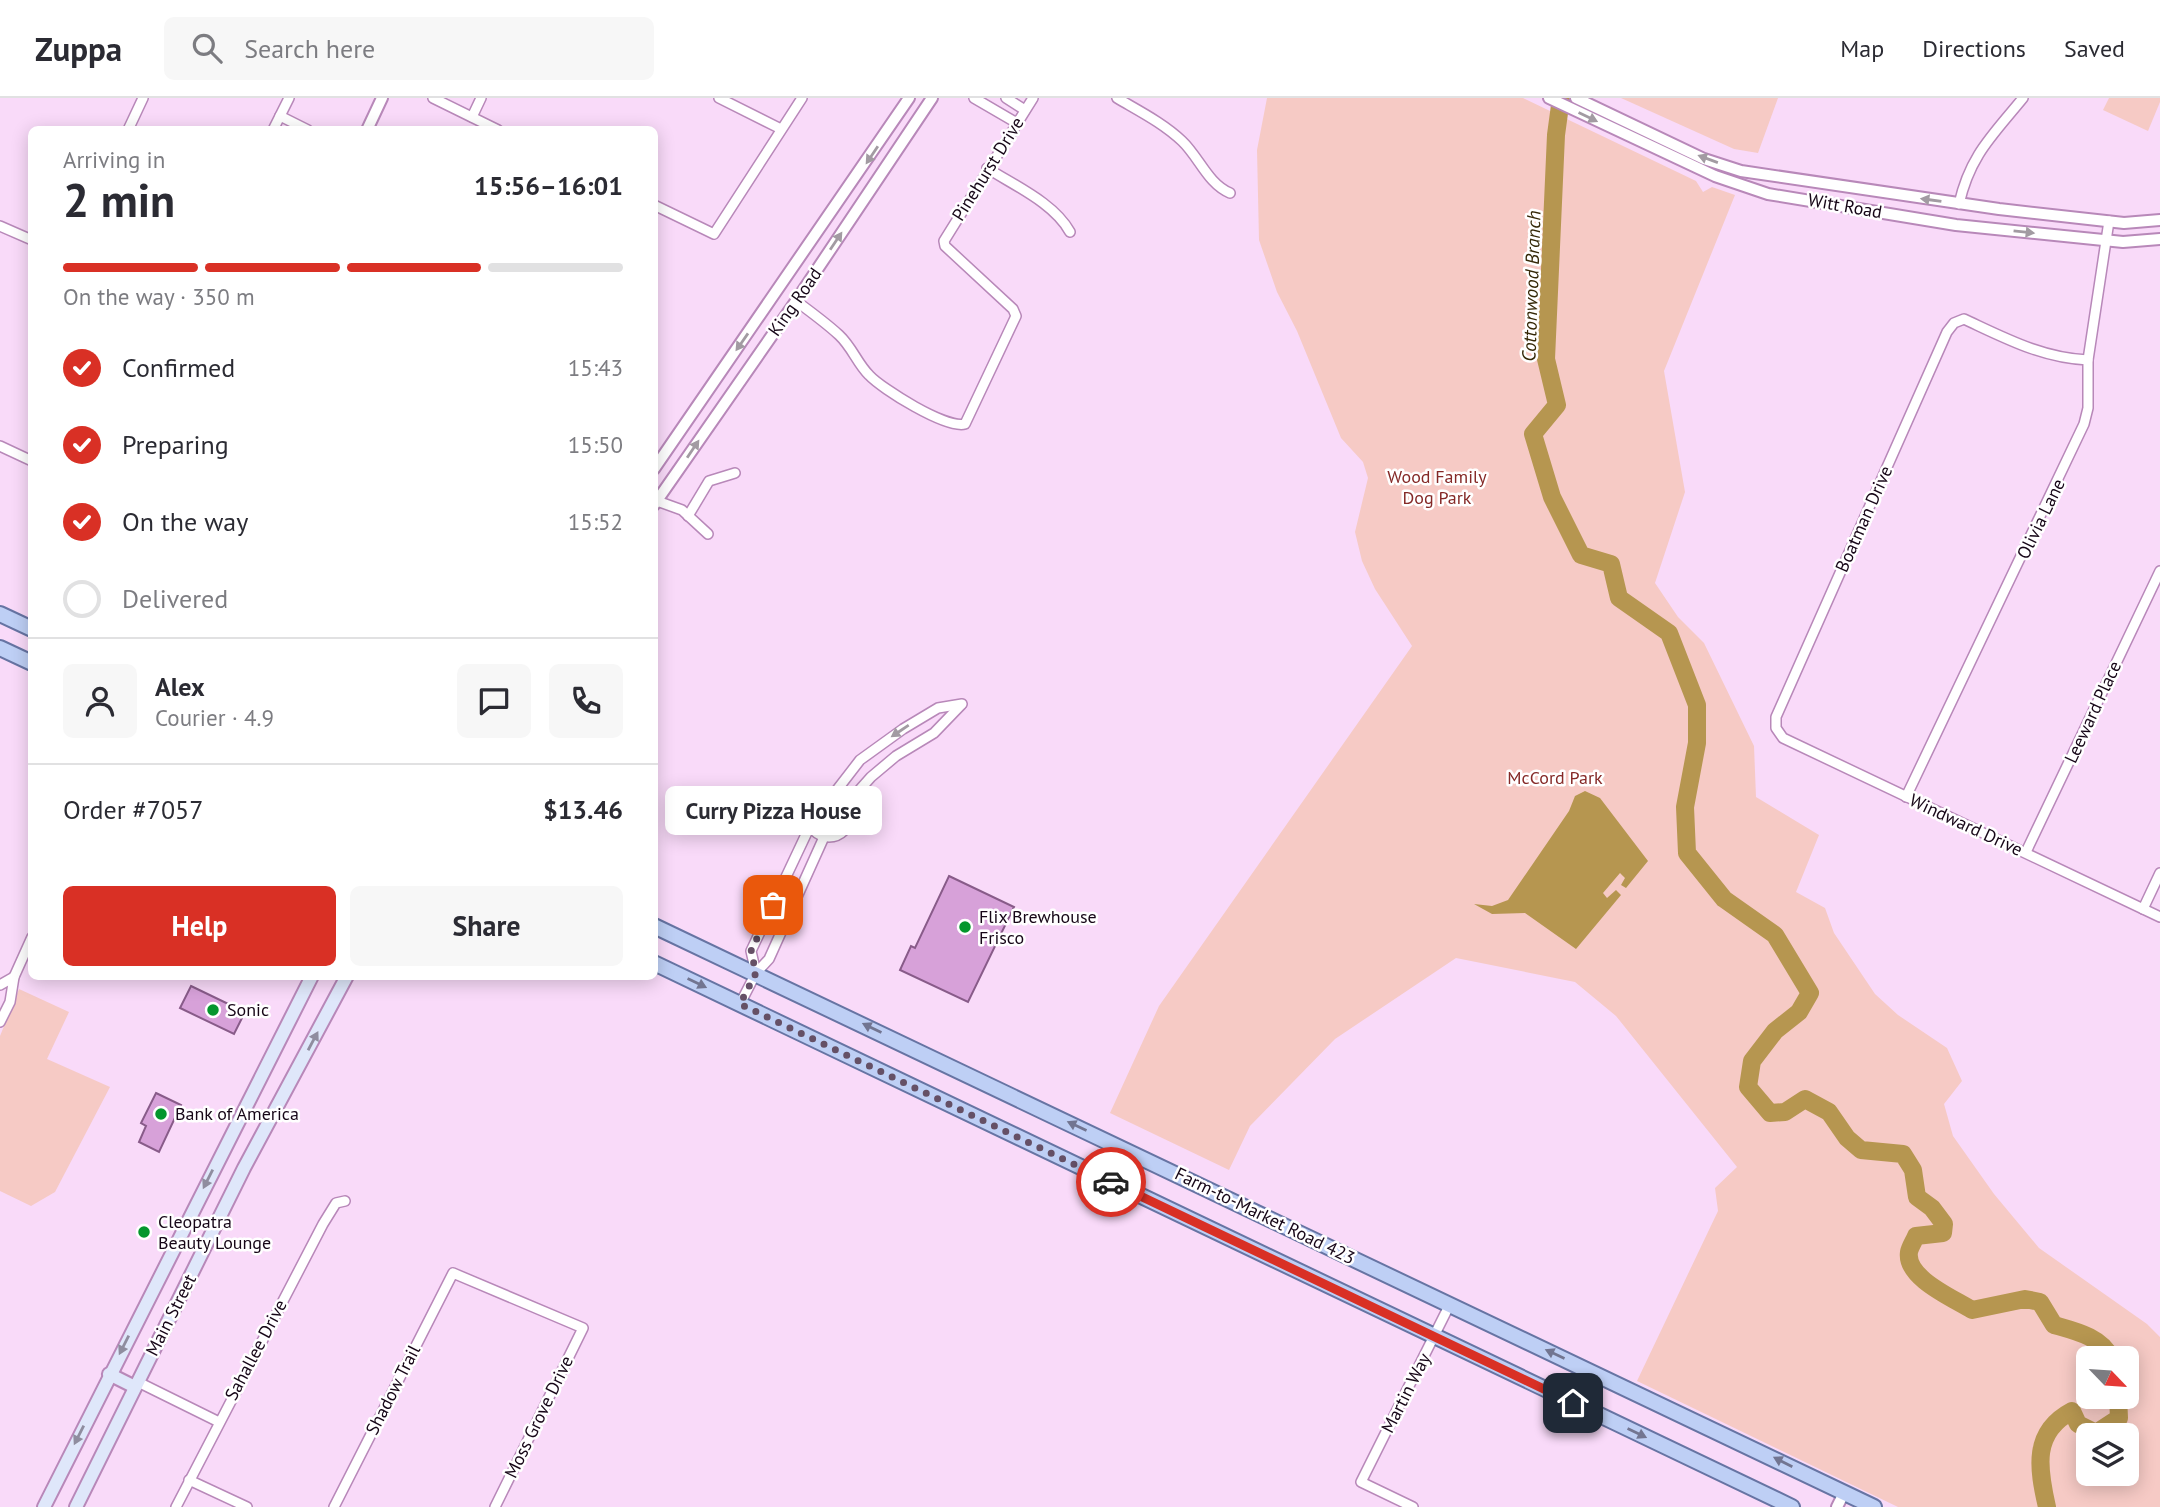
<!DOCTYPE html>
<meta charset="utf-8">
<style>
body{margin:0;font-family:"PT Sans",sans-serif;background:#f7f7f7;color:#2b2b33;height:100vh;display:flex;flex-direction:column;font-size:26px;white-space:nowrap}
*{box-sizing:border-box;margin:0}
p{font-size:23px;color:#7c7c81}
.icon{flex:none;width:38px;height:38px;fill:none;stroke:currentColor;stroke-width:2;stroke-linecap:round;stroke-linejoin:round}
.map{position:relative;flex:1;overflow:hidden}
.details{position:absolute;left:28px;top:28px;width:630px;height:854px;display:flex;flex-direction:column;background:#fff;border-radius:10px;box-shadow:0 4px 18px #0003}
.details>*{flex:none}
.needle{width:46px;rotate:115deg}
.tools{position:absolute;left:2076px;top:1248px;display:grid;gap:14px}
.tools a{display:grid;place-items:center;width:63px;height:63px;border-radius:10px;background:#fff;box-shadow:0 4px 18px #0003;font-size:35px}
.pin{position:absolute;display:grid;place-items:center;width:60px;height:60px;color:#fff;margin:-30px;border-radius:14px;box-shadow:0 4px 10px #0006}
.courier{position:absolute;display:grid;place-items:center;width:70px;height:70px;margin:-35px;border:5px solid #d93025;border-radius:50%;background:#fff;color:#222;box-shadow:0 2px 9px #0007}
.bubble{position:absolute;height:49px;border-radius:10px;background:#fff;box-shadow:0 4px 18px #0003;font-size:23px;font-weight:800;line-height:49px;text-align:center}
.headline em{font-style:normal;font-weight:800}
.headline div{display:flex;flex-direction:column-reverse}
.headline{display:flex;align-items:center;justify-content:space-between;height:119px;padding:0 35px}
h1{font-size:46px;font-weight:800;line-height:52px}
.bar{display:grid;grid-template-columns:repeat(4,1fr);gap:10px 7px;align-content:center;height:84px;padding:0 35px}
.bar i{height:9px;border-radius:5px;background:#e1e1e2}
.bar .current{background:#d93025}
.bar p{grid-column:span 4}
.line{display:flex;align-items:center;gap:18px;padding:0 35px;border-top:2px solid #e1e1e2}
.line div{flex:1}
.round{display:grid;place-items:center;flex:none;width:74px;height:74px;border-radius:10px;background:#f7f7f7}
ol{padding:0 35px;list-style:none}
li{display:flex;align-items:center;gap:21px;height:77px}
li p{margin-inline-start:auto}
li .icon{padding:7px;border-radius:50%;background:#d93025;color:#fff;stroke-width:4}
li:last-child{color:#7c7c81}
li i{width:38px;height:38px;border:4px solid #e1e1e2;border-radius:50%}
.action{display:flex;gap:14px;margin-top:auto;padding:14px 35px}
.action a{flex:1;height:80px;border-radius:10px;background:#d93025;color:#fff;font-size:28px;font-weight:800;line-height:80px;text-align:center}
.action a+a{background:#f7f7f7;color:#2b2b33}
header{display:flex;align-items:center;gap:42px;box-sizing:border-box;height:98px;padding:0 35px;background:#fff;border-bottom:2px solid #e1e1e2}
header strong{font-size:33px}
nav{display:flex;gap:38px;margin-inline-start:auto;font-size:24px}
.search{width:490px;height:63px;background:#f7f7f7;display:flex;align-items:center;gap:18px;box-sizing:border-box;padding:0 24px;border-radius:10px;color:#7c7c81;font-size:26px}
.map>svg:first-child{display:block}
</style>
<header>
<strong>Zuppa</strong>
<div class="search"><svg class="icon" aria-label="search" viewBox="0 0 24 24"><circle cx="10" cy="10" r="6"/><path d="M15 15l6 6"/></svg>Search here</div>
<nav><a>Map</a><a>Directions</a><a>Saved</a></nav>
</header>
<div class="map">
<svg width="2160" height="1409" viewBox="0 0 2160 1409">
<rect width="100%" height="100%" fill="#f9daf9"/>
<g fill="#f6cac5" fill-rule="evenodd">
<path d="M1267,0h256l173,83 7,11 9,-5 23,8 -71,176 21,121 -30,91 23,34 26,26 50,103 2,51 63,38 -23,57 29,16 9,25 41,61 23,21 49,33 15,33 -18,23 9,32 41,58 45,54 108,76 13,13v170h-262l-261,-126 81,-170 -3,-23 22,-21 -121,-151 -41,-34 -119,-24 -121,81 -85,87 -21,44 -119,-57 49,-107 253,-360 -37,-57 -13,-28 -7,-29 13,-54 -5,-16 -22,-24 -44,-107 -20,-39 -18,-52 -2,-90zM2088,1260h38v38h-38zM2088,1337h38v39h-38z"/>
<polygon points="1621,0 1778,0 1758,55 1734,51"/>
<polygon points="2109,0 2160,0 2160,4 2148,33 2103,12"/>
<polygon points="19,891 69,914 47,961 110,989 55,1094 31,1108 0,1093 0,938"/>
</g>
<polygon fill="#b69650" points="1585,693 1600,700 1648,763 1626,790 1621,787 1625,780 1620,775 1603,795 1607,800 1616,792 1621,797 1576,851 1525,815 1492,816 1474,806 1492,808 1508,802 1569,713 1575,698"/>
<g fill="none" stroke-linecap="round" stroke-linejoin="round">
<g stroke="#b69650" stroke-width="18">
<path d="M1561,0l-5,37 -10,224 11,46 -24,29 19,63 29,58 30,9 8,34 50,35 28,72v38l-12,64 2,46 37,46 51,36 35,58 -11,19 -24,19 -23,30 -4,26 22,26 15,-1 20,-13 24,13 18,26 14,12 42,4 10,16 4,27 15,11 12,16 -1,9 -27,3c-2,5 -6,11 -7,16 -4,26 44,46 63,58l53,-11 15,3 14,23c21,6 48,12 57,33"/>
<path d="M2047,1409c-9,-39 -15,-75 25,-96l6,13 18,9 23,-15 -1,-22"/>
</g>
</g>
<g fill="#d7a1d9" stroke="#885b89" stroke-width="2">
<polygon points="949,778 1014,809 968,904 900,872 911,848 915,850"/>
<polygon points="191,888 245,914 234,936 180,910"/>
<polygon points="156,995 181,1007 159,1054 139,1044 146,1028 141,1025"/>
</g>
<g fill="none" stroke-linecap="round" stroke-linejoin="round">
<defs>
<g id="minor">
<polyline points="433,0 498,32"/>
<polyline points="719,0 781,31"/>
<polyline points="974,0 1017,25"/>
<polyline points="1006,0 1025,12"/>
<path d="M1117,0c22,13 46,25 65,43 17,16 26,43 48,52"/>
<polyline points="280,18 308,32"/>
<polyline points="472,19 481,0"/>
<polyline points="128,32 143,0"/>
<polyline points="273,32 289,0"/>
<path d="M987,70c28,18 67,35 83,64"/>
<path d="M1959,106c11,-49 34,-69 64,-106"/>
<polyline points="654,107 714,136 802,0"/>
<polyline points="0,128 32,142"/>
<path d="M796,203c15,11 30,22 43,34 13,12 18,28 30,40 13,14 77,54 96,49l51,-108 -3,-7 -68,-63 -1,-5 89,-143"/>
<path d="M2088,262c-46,-2 -83,-22 -124,-41l-10,4 -7,9 -171,385v11l7,10 377,179"/>
<polyline points="0,348 32,363"/>
<polyline points="657,403 682,412 708,436"/>
<polyline points="688,418 709,383 735,375"/>
<circle cx="829" cy="718" r="21"/>
<polyline points="833,697 860,662 903,631 938,610 962,606"/>
<polyline points="1906,699 2084,326 2088,310 2088,262 2109,123"/>
<polyline points="847,706 871,679 896,658 934,635 961,607"/>
<polyline points="2026,754 2160,473"/>
<polyline points="2143,811 2160,775"/>
<polyline points="756,875 751,853 810,728"/>
<polyline points="0,887 14,879"/>
<polyline points="740,906 756,875 769,861 824,739"/>
<polyline points="0,924 10,904 14,879 32,839"/>
<polyline points="138,1284 219,1324"/>
<polyline points="189,1382 247,1409"/>
<polyline points="176,1409 323,1126 336,1105 345,1103"/>
<polyline points="334,1409 453,1175 583,1230 495,1409"/>
<polyline points="1413,1409 1361,1384 1450,1206"/>
</g>
<g id="tertiary">
<polyline points="1549,0 1715,78 1768,96 1956,127 2123,144 2160,141"/>
<polyline points="1576,0 1704,61 1741,73 1999,111 2124,125 2160,122"/>
<polyline points="367,32 382,0"/>
<polyline points="654,371 909,0"/>
<polyline points="654,407 796,203 932,0"/>
<polyline points="1837,1409 1844,1395"/>
</g>
<g id="secondary">
<polyline points="109,1276 135,1289"/>
<polyline points="44,1409 312,878"/>
<polyline points="76,1409 244,1070 347,878"/>
</g>
<g id="primary">
<polyline points="0,516 32,531"/>
<polyline points="0,550 32,565"/>
<polyline points="654,828 1874,1409"/>
<polyline points="654,865 1792,1409"/>
</g>
</defs>
<use href="#minor" stroke="#b888b9" stroke-width="12"/>
<use href="#tertiary" stroke="#b888b9" stroke-width="14"/>
<use href="#secondary" stroke="#b888b9" stroke-width="16"/>
<use href="#primary" stroke="#6774a3" stroke-width="18"/>
<use href="#minor" stroke="#fff" stroke-width="9"/>
<use href="#tertiary" stroke="#fff" stroke-width="10"/>
<use href="#secondary" stroke="#dfe7fa" stroke-width="12"/>
<use href="#primary" stroke="#becff5" stroke-width="14"/>
</g>
<defs><path id="oneway-solid" d="M-6-.8H1V-3.2L6.5 0L1 3.2V.8H-6Z" transform="scale(1.75)"/></defs>
<g fill="#a29ba2">
<use href="#oneway-solid" transform="translate(1588 19) rotate(26)"/>
<use href="#oneway-solid" transform="translate(872 57) rotate(124)"/>
<use href="#oneway-solid" transform="translate(1708 61) rotate(-160)"/>
<use href="#oneway-solid" transform="translate(1931 102) rotate(-172)"/>
<use href="#oneway-solid" transform="translate(2024 134) rotate(6)"/>
<use href="#oneway-solid" transform="translate(836 143) rotate(-56)"/>
<use href="#oneway-solid" transform="translate(742 244) rotate(125)"/>
<use href="#oneway-solid" transform="translate(693 351) rotate(-56)"/>
<use href="#oneway-solid" transform="translate(900 633) rotate(146)"/>
</g>
<g fill="#727591">
<use href="#oneway-solid" transform="translate(697 885) rotate(26)"/>
<use href="#oneway-solid" transform="translate(872 930) rotate(-154)"/>
<use href="#oneway-solid" transform="translate(1077 1028) rotate(-155)"/>
<use href="#oneway-solid" transform="translate(1555 1256) rotate(-155)"/>
<use href="#oneway-solid" transform="translate(1637 1335) rotate(26)"/>
<use href="#oneway-solid" transform="translate(1783 1364) rotate(-153)"/>
</g>
<g fill="#8f8d9f">
<use href="#oneway-solid" transform="translate(313 943) rotate(-62)"/>
<use href="#oneway-solid" transform="translate(208 1081) rotate(117)"/>
<use href="#oneway-solid" transform="translate(124 1247) rotate(117)"/>
<use href="#oneway-solid" transform="translate(79 1337) rotate(117)"/>
</g>
<g fill="none" stroke-linecap="round" stroke-linejoin="round">
<polyline stroke="#655066" stroke-width="7" stroke-dasharray="0 12.6" points="773,807 751,853 756,875 740,906 1111,1084"/>
<polyline stroke="#d93025" stroke-width="9" points="1111,1084 1573,1305"/>
</g>
<g fill="#04962d" stroke="#fff" stroke-width="2.5">
<circle cx="965" cy="829" r="7"/>
<circle cx="213" cy="912" r="7"/>
<circle cx="161" cy="1016" r="7"/>
<circle cx="144" cy="1134" r="7"/>
</g>
<g text-anchor="middle" stroke-width="5" stroke-linejoin="round" paint-order="stroke">
<g font-size="18" fill="#160617" stroke="#fff">
<text transform="translate(988 71) rotate(-58)" y="6">Pinehurst Drive</text>
<text transform="translate(1845 108) rotate(10)" y="6">Witt Road</text>
<text transform="translate(795 204) rotate(-55)" y="6">King Road</text>
<text transform="translate(1864 421) rotate(-66)" y="6">Boatman Drive</text>
<text transform="translate(2041 421) rotate(-64)" y="6">Olivia Lane</text>
<text transform="translate(2093 614) rotate(-65)" y="6">Leeward Place</text>
<text transform="translate(1966 727) rotate(25)" y="6">Windward Drive</text>
<text transform="translate(1265 1118) rotate(26)" y="6">Farm-to-Market Road 423</text>
<text transform="translate(171 1217) rotate(-63)" y="6">Main Street</text>
<text transform="translate(256 1252) rotate(-62)" y="6">Sahallee Drive</text>
<text transform="translate(393 1292) rotate(-63)" y="6">Shadow Trail</text>
<text transform="translate(1406 1295) rotate(-63)" y="6">Martin Way</text>
<text transform="translate(539 1319) rotate(-64)" y="6">Moss Grove Drive</text>
</g>
<g font-size="18" fill="#852927" stroke="#fff">
<text x="1437" y="385">Wood Family<tspan x="1437" dy="21">Dog Park</tspan></text>
<text x="1555" y="686">McCord Park</text>
</g>
<g font-size="18" fill="#160617" stroke="#fff" text-anchor="start">
<text x="979" y="825">Flix Brewhouse<tspan x="979" dy="21">Frisco</tspan></text>
<text x="227" y="918">Sonic</text>
<text x="175" y="1022">Bank of America</text>
<text x="158" y="1130">Cleopatra<tspan x="158" dy="21">Beauty Lounge</tspan></text>
</g>
<g font-size="19" font-style="italic" fill="#352807" stroke="#fff">
<text transform="translate(1531 188) rotate(-88)" y="7">Cottonwood Branch</text>
</g>
</g>
</svg>
<div class="tools">
<a><svg class="needle" viewBox="-14 -14 28 28"><path d="M0-13l5 13h-10z" fill="#e53935"/><path d="M0 13l5-13h-10z" fill="#7c7c81"/></svg></a>
<a><svg class="icon" aria-label="layers" viewBox="0 0 24 24"><path d="M12 4l9 5-9 5-9-5zM3 14l9 5 9-5"/></svg></a>
</div>
<div class="pin" style="left:773px;top:807px;background:#ea580c"><svg class="icon" aria-label="bag" viewBox="0 0 24 24"><path d="M5 8h14l-1 12H6zM9 8a3 3 0 0 1 6 0"/></svg></div>
<div class="pin" style="left:1573px;top:1305px;background:#1f2937"><svg class="icon" aria-label="home" viewBox="0 0 24 24"><path d="M3 11l9-7 9 7M6 9v11h12V9"/></svg></div>
<div class="courier" style="left:1111px;top:1084px"><svg class="icon" aria-label="car" viewBox="0 0 24 24"><path d="M5 17H2v-5l4-1 3-4h7l3 4 3 1v5h-3M9 17h6M6 11h13"/><circle cx="7" cy="17" r="2"/><circle cx="17" cy="17" r="2"/></svg></div>
<div class="bubble" style="left:665px;top:688px;width:217px">Curry Pizza House</div>
<section class="details">
<div class="headline"><div><h1>2 min</h1><p>Arriving in</p></div><em>15:56–16:01</em></div>
<div class="bar"><i class="current"></i><i class="current"></i><i class="current"></i><i></i><p>On the way · 350 m</p></div>
<ol>
<li><svg class="icon" aria-label="check" viewBox="0 0 24 24"><path d="M5 12l5 5 9-10"/></svg>Confirmed<p>15:43</p></li>
<li><svg class="icon" aria-label="check" viewBox="0 0 24 24"><path d="M5 12l5 5 9-10"/></svg>Preparing<p>15:50</p></li>
<li><svg class="icon" aria-label="check" viewBox="0 0 24 24"><path d="M5 12l5 5 9-10"/></svg>On the way<p>15:52</p></li>
<li><i></i>Delivered</li>
</ol>
<div class="line" style="height:126px"><a class="round"><svg class="icon" aria-label="person" viewBox="0 0 24 24"><circle cx="12" cy="8" r="4"/><path d="M4 21q1-7 8-7t8 7"/></svg></a><div><b>Alex</b><p>Courier · 4.9</p></div><a class="round"><svg class="icon" aria-label="chat" viewBox="0 0 24 24"><path d="M4 5h16v11H9l-5 4z"/></svg></a><a class="round"><svg class="icon" aria-label="phone" viewBox="0 0 24 24"><path d="M5 4h4l2 5-3 2q2 4 5 5l2-3 5 2v4C11 20 4 13 5 4z"/></svg></a></div>
<div class="line" style="height:91px"><div>Order #7057</div><b>$13.46</b></div>
<div class="action"><a>Help</a><a>Share</a></div>
</section>
</div>
